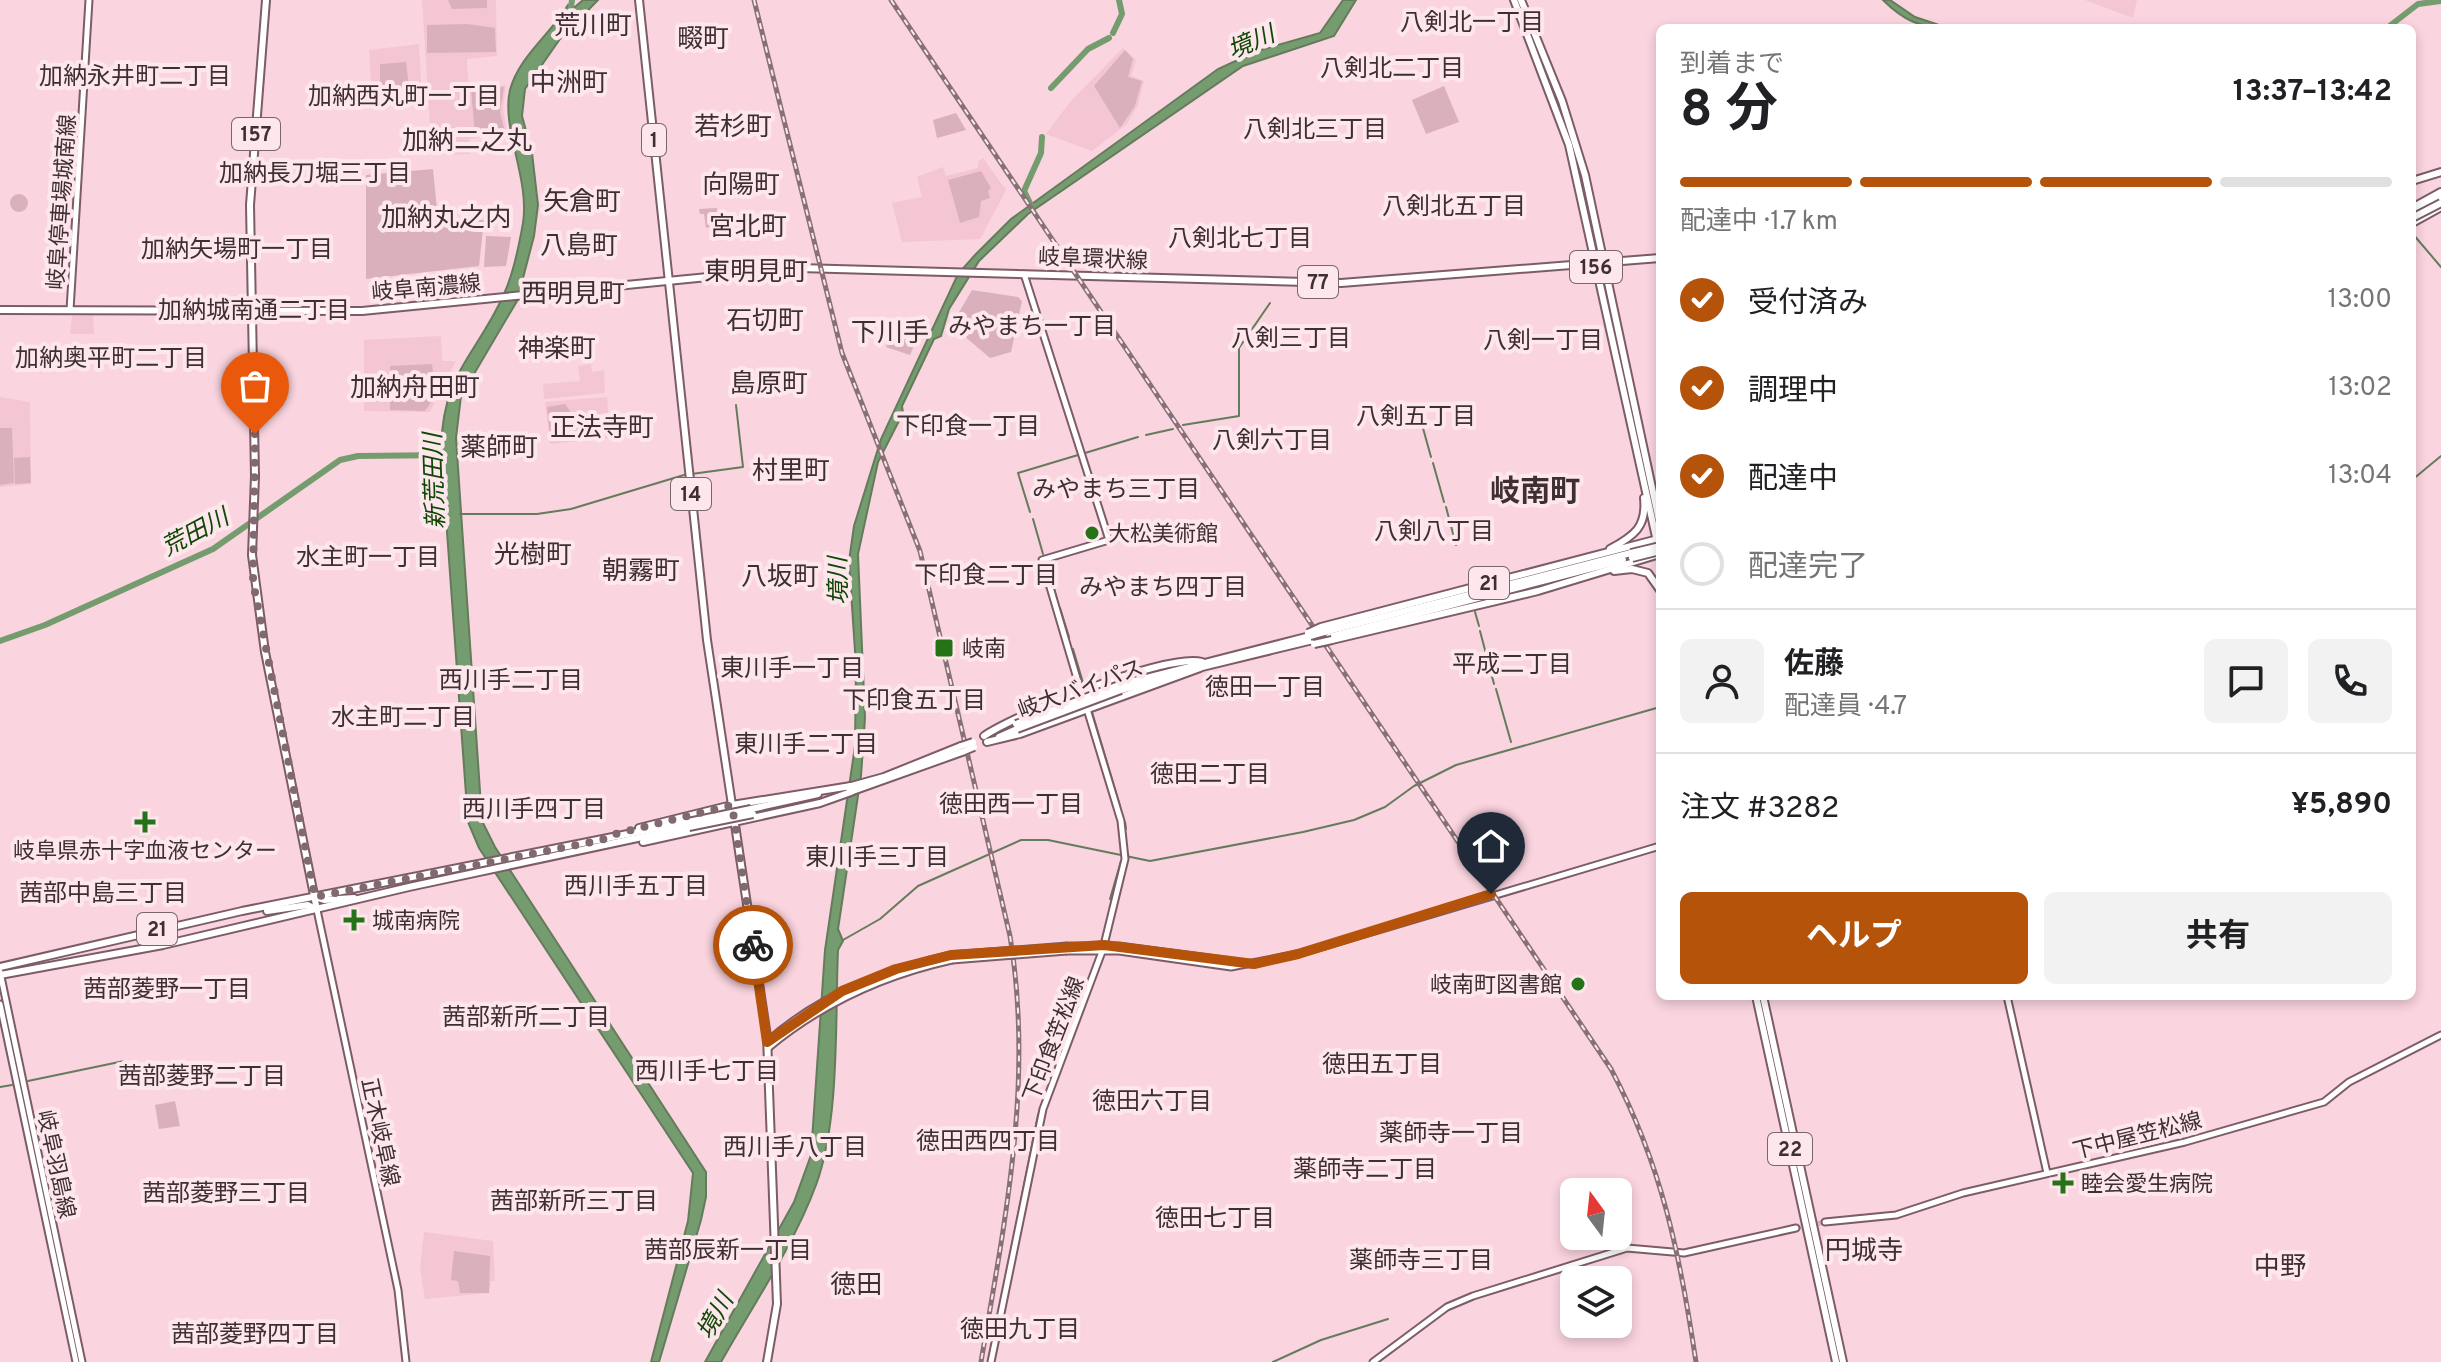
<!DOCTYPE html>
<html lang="ja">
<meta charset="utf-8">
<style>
body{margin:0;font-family:Overpass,"Noto Sans JP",sans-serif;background:#f2f2f2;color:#202124;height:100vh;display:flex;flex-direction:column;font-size:30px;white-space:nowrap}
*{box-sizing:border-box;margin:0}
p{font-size:26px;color:#757577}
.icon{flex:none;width:44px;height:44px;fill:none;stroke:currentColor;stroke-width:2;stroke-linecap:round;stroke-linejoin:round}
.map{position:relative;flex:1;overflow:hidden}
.details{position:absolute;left:1656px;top:24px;width:760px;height:976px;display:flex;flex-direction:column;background:#fff;border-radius:12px;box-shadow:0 4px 12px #0003}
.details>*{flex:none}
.needle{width:52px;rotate:345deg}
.controls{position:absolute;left:1560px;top:1178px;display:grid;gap:16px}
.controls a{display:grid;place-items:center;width:72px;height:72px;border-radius:12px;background:#fff;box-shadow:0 4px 12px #0003;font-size:40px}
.pin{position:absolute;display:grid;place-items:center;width:68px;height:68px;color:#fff;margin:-82px -34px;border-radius:50% 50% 50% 0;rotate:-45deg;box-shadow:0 0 8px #0007}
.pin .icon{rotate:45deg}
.courier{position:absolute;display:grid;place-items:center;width:80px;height:80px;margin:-40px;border:6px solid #b45309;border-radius:50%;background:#fff;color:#222;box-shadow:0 2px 10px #0007}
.headline em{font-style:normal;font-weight:700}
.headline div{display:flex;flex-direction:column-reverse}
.headline{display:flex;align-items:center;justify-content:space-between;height:136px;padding:0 24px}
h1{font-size:52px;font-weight:700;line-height:60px}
.bar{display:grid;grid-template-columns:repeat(4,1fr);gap:12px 8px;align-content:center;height:96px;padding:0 24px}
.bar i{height:10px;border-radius:6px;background:#e0e0e0}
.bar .active{background:#b45309}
.bar p{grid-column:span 4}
.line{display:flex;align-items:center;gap:20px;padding:0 24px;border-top:2px solid #e0e0e0}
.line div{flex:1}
.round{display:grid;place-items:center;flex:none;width:84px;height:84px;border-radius:12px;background:#f2f2f2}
ol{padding:0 24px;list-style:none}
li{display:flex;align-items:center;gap:24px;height:88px}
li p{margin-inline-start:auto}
li .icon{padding:8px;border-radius:50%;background:#b45309;color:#fff;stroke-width:4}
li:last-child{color:#757577}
li i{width:44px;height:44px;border:4px solid #e0e0e0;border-radius:50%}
.primary-button{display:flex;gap:16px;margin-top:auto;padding:16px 24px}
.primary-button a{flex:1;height:92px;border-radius:12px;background:#b45309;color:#fff;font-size:32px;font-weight:700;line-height:92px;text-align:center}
.primary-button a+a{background:#f2f2f2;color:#202124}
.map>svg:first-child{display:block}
</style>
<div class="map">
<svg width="2441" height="1362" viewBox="0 0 2441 1362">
<rect width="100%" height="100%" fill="#fad4df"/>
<g fill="#f4c6d4">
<polygon points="422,0 496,0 497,56 467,59 468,79 471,87 506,85 503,109 507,133 469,139 470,154 442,155 440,140 431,141"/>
<polygon points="2085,0 2137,0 2133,18"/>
<polygon points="419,44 422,101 372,104 369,50"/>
<polygon points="1123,48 1136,60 1131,76 1144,81 1138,105 1127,124 1092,151 1046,134 1070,102"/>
<polygon points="983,158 1006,190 980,239 902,242 892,203 922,197 917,177 943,167 946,176 978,168 978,162"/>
<polygon points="93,315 94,334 70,334 72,316"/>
<polygon points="441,336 442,361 456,361 430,412 364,411 364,340"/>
<polygon points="591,364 592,372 604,370 605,393 544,399 543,384 580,381 578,366"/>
<polygon points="0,397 30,402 31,484 0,487"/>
<polygon points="607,397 610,438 550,444 545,402"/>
<polygon points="424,1232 493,1241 495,1281 491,1281 489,1293 425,1299 420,1268"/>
</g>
<g fill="#dab0bc">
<polygon points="448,0 487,0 487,8 452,9"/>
<polygon points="467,24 495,28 496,52 427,53 427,25"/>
<polygon points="1125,50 1133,59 1128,77 1142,81 1135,106 1120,128 1094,86"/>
<polygon points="406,62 409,88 380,89 380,64"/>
<polygon points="1444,86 1459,122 1426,134 1412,100"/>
<polygon points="504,87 500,112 505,132 475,134 471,89"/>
<polygon points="956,113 966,130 937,138 933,120"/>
<polygon points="433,169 438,220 484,220 479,266 366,279 366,175"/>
<polygon points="981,171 991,188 988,191 990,198 981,201 979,217 960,223 948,180"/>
<circle cx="19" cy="203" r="9"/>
<polygon points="717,208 718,226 706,228 704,214 700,214 699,209"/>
<polygon points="486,236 511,237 506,266 484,267"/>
<polygon points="972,290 1018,297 1022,301 1011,352 990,358 963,335 955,319"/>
<polygon points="889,337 916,341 910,355 886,347"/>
<polygon points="432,364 436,395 425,411 390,410 390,366"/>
<polygon points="565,404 574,417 585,419 587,434 550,435 547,407"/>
<polygon points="0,428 12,428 14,483 0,485"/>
<polygon points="30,457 31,483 15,484 14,458"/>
<polygon points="175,1101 180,1126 159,1129 155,1105"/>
<polygon points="454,1251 490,1256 489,1293 460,1293 458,1281 451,1280"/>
</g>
<g fill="#759c6e" stroke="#647b5c" stroke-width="2">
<path d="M583,0h15l-38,39 -35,50 -3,27 10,37 6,52 -4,31 -17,65 -56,95 -5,42 26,383 13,26 211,325v25l-5,23 -42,142h-8l37,-141 5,-48 -214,-325 -11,-26 -27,-373c2,-79 35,-92 63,-155 10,-22 15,-48 19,-71 7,-44 -22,-95 -13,-133 9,-34 41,-56 58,-85l7,2z"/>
<path d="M1343,0h13l-22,36 -91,30 -215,148 -49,47 -30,48 -8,27 -7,3 -32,67 1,7 -25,49 -20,92 7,164 -4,58 -23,153 5,12 -5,9c-3,70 2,170 -22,235 -23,62 -63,120 -95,177h-16l89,-160 17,-47 14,-205 30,-204 1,-80 -7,-105 5,-35 27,-87 77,-165 17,-19 36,-36 207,-150 39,-18 63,-18z"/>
<path d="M1883,0h7l25,17 33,11c-28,0 -45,-8 -65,-28z"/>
</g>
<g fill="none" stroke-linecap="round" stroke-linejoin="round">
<g stroke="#647b5c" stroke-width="2">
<polyline points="2412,233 2441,267"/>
<polyline points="1416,406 1419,415"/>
<polyline points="1421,421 1431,457"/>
<polyline points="1183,425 1239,416 1239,348 1270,303"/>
<polyline points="1146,435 1173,429"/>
<polyline points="1085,453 1138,437"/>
<polyline points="1433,463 1444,502"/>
<polyline points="2412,480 2441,456"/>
<polyline points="1446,507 1456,545"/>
<polyline points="1030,512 1018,473 1078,455"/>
<polyline points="460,514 537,514 571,509 684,475 743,467 736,405"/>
<polyline points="1033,519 1043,554"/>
<polyline points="1047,565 1057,599"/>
<polyline points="1060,608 1069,637"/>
<polyline points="1475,612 1479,626"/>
<polyline points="1480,631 1494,684"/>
<polyline points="1073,649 1084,686"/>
<polyline points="1496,689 1511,742"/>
<polyline points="1092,712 1120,806"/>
<polyline points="1125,822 1126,829"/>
<polyline points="1110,899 1121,861"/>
<polyline points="843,940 880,919 918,886 1021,840 1048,840 1150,861 1303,832 1354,820 1385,807 1414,786 1456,765 1660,707"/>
<polyline points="28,1081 124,1061"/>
<polyline points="0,1087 12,1085"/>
<polyline points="991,1349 1038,1115 1070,1030"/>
<polyline points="1273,1362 1321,1340 1388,1319"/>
</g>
<g stroke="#759c6e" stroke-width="6">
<polyline points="570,13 572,0"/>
<polyline points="2387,28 2418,4 2441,1"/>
<polyline points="1113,33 1122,14 1119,0"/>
<polyline points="1051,88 1088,49 1109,38"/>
<polyline points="1032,207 1024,191 1041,153 1042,137"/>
<polyline points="0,641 45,625 213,549 340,460 358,456 449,455"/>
</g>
<polyline stroke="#d4b3bd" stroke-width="5" stroke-dasharray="5 2.5" stroke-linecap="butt" points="1796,1228 1825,1222"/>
<defs>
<g id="secondary">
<polyline points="1024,274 1109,540 1042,560 1081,692"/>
<polyline points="70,310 89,0"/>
<polyline points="317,910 398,1290 406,1362"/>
<polyline points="1067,946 1119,946 1253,964"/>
<polyline points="1067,951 1119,951 1231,967 1298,954 1660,846"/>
<polyline points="0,972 82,1362"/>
<polyline points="2007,996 2047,1173"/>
<polyline points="0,1004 76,1362"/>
<path d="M768,1041c52,-46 116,-71 183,-86"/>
<path d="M768,1048c54,-45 116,-73 184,-88"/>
<polyline points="1825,1222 1896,1215 1963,1193 2185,1142 2324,1102 2349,1082 2441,1035"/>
<polyline points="991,1362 1043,1109 1103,949 1125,859 1121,821 1087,709"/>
<polyline points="1373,1362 1447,1307 1473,1296 1627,1248 1684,1253 1796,1228"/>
</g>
<g id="primary">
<polyline points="639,0 707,640 767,1036 777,1304 767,1362"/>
<polyline points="2412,181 2441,172"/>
<polyline points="0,310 362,311 799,268 1341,283 1660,258"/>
</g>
<g id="trunk">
<polyline points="266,0 250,205 255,476 252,555 265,652 317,910"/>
<polyline points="1514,0 1569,145 1660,555"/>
<polyline points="1521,0 1562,101 1585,175 1660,525"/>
<polyline points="2412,208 2441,192"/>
<polyline points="2412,213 2441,197"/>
<polyline points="2412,223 2441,207"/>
<path d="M1610,549c24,-13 37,-22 34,-51"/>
<polyline points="1614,571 1632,569 1648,573 1660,590"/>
<polyline points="1321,627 1658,539"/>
<polyline points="1324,632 1631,553"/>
<polyline points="1329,637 1623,560"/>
<polyline points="1332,640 1538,591 1660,554"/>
<polyline points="1198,668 1313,640"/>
<polyline points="1119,685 1310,636"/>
<polyline points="1121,690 1187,671"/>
<path d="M984,736c32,-22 183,-83 218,-74"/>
<polyline points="999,737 1017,729"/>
<polyline points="987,742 1020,734 1200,668"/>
<polyline points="848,787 884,777 961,746"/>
<polyline points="850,792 962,752"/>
<polyline points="751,809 818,794"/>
<polyline points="639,828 732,805 851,786"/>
<polyline points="643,842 820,803 851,792"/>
<polyline points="315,897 324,900 354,898"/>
<polyline points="267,911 308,905 317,910"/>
<polyline points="0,967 242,911 688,822"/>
<polyline points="0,975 163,945 409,887 689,827"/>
<polyline points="1756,996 1836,1362"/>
<polyline points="1763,996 1843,1362"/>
</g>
</defs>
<use href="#secondary" stroke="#7c5c66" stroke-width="9"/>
<use href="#primary" stroke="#7c5c66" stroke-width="10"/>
<use href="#trunk" stroke="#7c5c66" stroke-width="10"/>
<use href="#secondary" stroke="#fff" stroke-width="5"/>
<use href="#primary" stroke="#fff" stroke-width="6"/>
<use href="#trunk" stroke="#fff" stroke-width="6"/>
<defs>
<g id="rail">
<path d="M754,0l88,353 78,198 90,385c24,145 -5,284 -29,426"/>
<path d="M891,0l720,1069c51,96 69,186 85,293"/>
</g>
</defs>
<use href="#rail" stroke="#887077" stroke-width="5"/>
<use href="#rail" stroke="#fde6ec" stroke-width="2" stroke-dasharray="6" stroke-linecap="butt"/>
<defs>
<g id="secondary-bridge">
<polyline points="951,955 1067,946"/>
<polyline points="952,960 1067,951"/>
</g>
<g id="trunk-bridge">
<polyline points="2412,218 2441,203"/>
<polyline points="1631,553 1660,546"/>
<polyline points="1632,558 1660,551"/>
<polyline points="1308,633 1321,627"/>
<polyline points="1310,636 1324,632"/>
<polyline points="1314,644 1332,640"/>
<polyline points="1016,724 1119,685"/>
<polyline points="1017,729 1121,690"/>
<polyline points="961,746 973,742"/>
<polyline points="962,752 974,747"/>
<polyline points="688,822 751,809"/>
<polyline points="689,827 753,814"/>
</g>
</defs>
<use href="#secondary-bridge" stroke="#7c5c66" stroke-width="9" stroke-linecap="butt"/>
<use href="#trunk-bridge" stroke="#7c5c66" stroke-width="10" stroke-linecap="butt"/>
<use href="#secondary-bridge" stroke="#fff" stroke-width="5"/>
<use href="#trunk-bridge" stroke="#fff" stroke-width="6"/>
</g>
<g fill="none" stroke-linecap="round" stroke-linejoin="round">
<polyline stroke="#80696f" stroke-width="8" stroke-dasharray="0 14.4" points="255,434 253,582 315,897 602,840 611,835 732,805 753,945"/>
<polyline stroke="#b45309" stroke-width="10" points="753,945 767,1042 842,991 896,969 951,955 1104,945 1254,964 1298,954 1491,894"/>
</g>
<g fill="#257217" stroke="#fde6ec" stroke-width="3">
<circle cx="1092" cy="533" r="8"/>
<rect x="934" y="638" width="20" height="20" rx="4"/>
<path d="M141 810h8v8h8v8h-8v8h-8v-8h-8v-8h8z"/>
<path d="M350 908h8v8h8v8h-8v8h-8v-8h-8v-8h8z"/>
<circle cx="1578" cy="984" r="8"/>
<path d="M2059 1171h8v8h8v8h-8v8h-8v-8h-8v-8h8z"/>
</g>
<g text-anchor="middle" stroke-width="8" stroke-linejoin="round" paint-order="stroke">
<g fill="#fde6ec" stroke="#77666a" stroke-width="2">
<rect x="232" y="118" width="48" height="32" rx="6"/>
<rect x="642" y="124" width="24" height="32" rx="6"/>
<rect x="1570" y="251" width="52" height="32" rx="6"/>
<rect x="1298" y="266" width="40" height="32" rx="6"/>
<rect x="671" y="478" width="40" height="32" rx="6"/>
<rect x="1469" y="567" width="40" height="32" rx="6"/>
<rect x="137" y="913" width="40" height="32" rx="6"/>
<rect x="1768" y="1133" width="44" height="32" rx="6"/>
</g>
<g font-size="20" font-weight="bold" fill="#3e2f33">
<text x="256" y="141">157</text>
<text x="654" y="147">1</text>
<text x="1596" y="274">156</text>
<text x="1318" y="289">77</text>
<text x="691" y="501">14</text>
<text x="1489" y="590">21</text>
<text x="157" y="936">21</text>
<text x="1790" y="1156">22</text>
</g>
<g font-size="22" fill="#3e2f33" stroke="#fde6ec">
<text transform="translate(61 202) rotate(-86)" y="8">岐阜停車場城南線</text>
<text transform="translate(1093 258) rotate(2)" y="8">岐阜環状線</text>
<text transform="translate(426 287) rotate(-5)" y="8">岐阜南濃線</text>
<text transform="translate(1080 688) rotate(-20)" y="8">岐大バイパス</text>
<text transform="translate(1053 1039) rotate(-69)" y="8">下印食笠松線</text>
<text transform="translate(381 1132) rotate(78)" y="8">正木岐阜線</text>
<text transform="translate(2137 1135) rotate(-14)" y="8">下中屋笠松線</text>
<text transform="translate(57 1164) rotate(78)" y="8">岐阜羽島線</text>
</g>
<g font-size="22" fill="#3e2f33" stroke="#fde6ec" text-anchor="start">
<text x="1108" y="541">大松美術館</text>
<text x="962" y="656">岐南</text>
<text x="145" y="858" text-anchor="middle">岐阜県赤十字血液センター</text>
<text x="372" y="928">城南病院</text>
<text x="1562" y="992" text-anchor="end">岐南町図書館</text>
<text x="2081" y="1191">睦会愛生病院</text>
</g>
<g font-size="24" fill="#3e2f33" stroke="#fde6ec">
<text x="1472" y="30">八剣北一丁目</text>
<text x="1392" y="76">八剣北二丁目</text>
<text x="135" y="84">加納永井町二丁目</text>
<text x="404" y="104">加納西丸町一丁目</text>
<text x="1315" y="137">八剣北三丁目</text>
<text x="315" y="181">加納長刀堀三丁目</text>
<text x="1454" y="214">八剣北五丁目</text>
<text x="1240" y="246">八剣北七丁目</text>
<text x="237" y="257">加納矢場町一丁目</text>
<text x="254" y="318">加納城南通二丁目</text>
<text x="1032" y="334">みやまち一丁目</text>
<text x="1291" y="346">八剣三丁目</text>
<text x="1543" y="348">八剣一丁目</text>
<text x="111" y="366">加納奥平町二丁目</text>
<text x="1416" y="424">八剣五丁目</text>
<text x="968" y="434">下印食一丁目</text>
<text x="1272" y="448">八剣六丁目</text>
<text x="1116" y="497">みやまち三丁目</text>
<text x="1434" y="539">八剣八丁目</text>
<text x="368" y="565">水主町一丁目</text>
<text x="986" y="583">下印食二丁目</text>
<text x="1163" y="595">みやまち四丁目</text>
<text x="1512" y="672">平成二丁目</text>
<text x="792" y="676">東川手一丁目</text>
<text x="511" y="688">西川手二丁目</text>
<text x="1265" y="695">徳田一丁目</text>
<text x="914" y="708">下印食五丁目</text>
<text x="403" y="725">水主町二丁目</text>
<text x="806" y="752">東川手二丁目</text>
<text x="1210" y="782">徳田二丁目</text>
<text x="1011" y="812">徳田西一丁目</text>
<text x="534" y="817">西川手四丁目</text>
<text x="877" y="865">東川手三丁目</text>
<text x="636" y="894">西川手五丁目</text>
<text x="103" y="901">茜部中島三丁目</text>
<text x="167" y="997">茜部菱野一丁目</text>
<text x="526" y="1025">茜部新所二丁目</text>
<text x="1382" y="1072">徳田五丁目</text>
<text x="707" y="1079">西川手七丁目</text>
<text x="202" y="1084">茜部菱野二丁目</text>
<text x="1152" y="1109">徳田六丁目</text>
<text x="1451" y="1141">薬師寺一丁目</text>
<text x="988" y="1149">徳田西四丁目</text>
<text x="795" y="1155">西川手八丁目</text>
<text x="1365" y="1177">薬師寺二丁目</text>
<text x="226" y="1201">茜部菱野三丁目</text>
<text x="574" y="1209">茜部新所三丁目</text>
<text x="1215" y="1226">徳田七丁目</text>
<text x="728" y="1258">茜部辰新一丁目</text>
<text x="1421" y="1268">薬師寺三丁目</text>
<text x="1020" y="1337">徳田九丁目</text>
<text x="255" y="1342">茜部菱野四丁目</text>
</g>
<g font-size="24" font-style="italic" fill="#104705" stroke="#fde6ec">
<text transform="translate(1251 42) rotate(-23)" y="8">境川</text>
<text transform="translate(434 481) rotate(-92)" y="8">新荒田川</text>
<text transform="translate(195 532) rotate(-28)" y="8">荒田川</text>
<text transform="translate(838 581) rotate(-91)" y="8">境川</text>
<text transform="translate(715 1316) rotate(-61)" y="8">境川</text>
</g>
<g font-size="26" fill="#3e2f33" stroke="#fde6ec">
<text x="593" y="34">荒川町</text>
<text x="703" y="47">畷町</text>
<text x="569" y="91">中洲町</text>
<text x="733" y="135">若杉町</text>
<text x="467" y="149">加納二之丸</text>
<text x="741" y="193">向陽町</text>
<text x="582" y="210">矢倉町</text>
<text x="446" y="226">加納丸之内</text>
<text x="748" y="235">宮北町</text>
<text x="579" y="254">八島町</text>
<text x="756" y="280">東明見町</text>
<text x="573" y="302">西明見町</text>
<text x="765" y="329">石切町</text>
<text x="890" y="341">下川手</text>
<text x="557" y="357">神楽町</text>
<text x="769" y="392">島原町</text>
<text x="415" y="396">加納舟田町</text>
<text x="602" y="436">正法寺町</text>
<text x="499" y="456">薬師町</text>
<text x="791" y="479">村里町</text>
<text x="533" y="563">光樹町</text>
<text x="641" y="579">朝霧町</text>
<text x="780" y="585">八坂町</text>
<text x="1864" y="1259">円城寺</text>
<text x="2280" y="1275">中野</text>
<text x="856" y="1293">徳田</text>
</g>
<g font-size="30" font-weight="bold" fill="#3e2f33" stroke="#fde6ec">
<text x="1535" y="501">岐南町</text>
</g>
</g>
</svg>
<div class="controls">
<a><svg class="needle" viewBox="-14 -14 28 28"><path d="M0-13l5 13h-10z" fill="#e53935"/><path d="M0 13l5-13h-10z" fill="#757577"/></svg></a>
<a><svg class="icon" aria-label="layers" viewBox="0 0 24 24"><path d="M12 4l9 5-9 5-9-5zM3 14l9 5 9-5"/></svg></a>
</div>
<div class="pin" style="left:255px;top:434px;background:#ea580c"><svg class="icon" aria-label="bag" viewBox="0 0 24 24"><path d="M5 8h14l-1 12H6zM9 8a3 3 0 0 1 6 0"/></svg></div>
<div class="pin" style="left:1491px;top:894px;background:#1f2937"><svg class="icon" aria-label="home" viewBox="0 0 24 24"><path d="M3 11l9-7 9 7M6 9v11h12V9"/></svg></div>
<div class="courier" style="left:753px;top:945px"><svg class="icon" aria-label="bike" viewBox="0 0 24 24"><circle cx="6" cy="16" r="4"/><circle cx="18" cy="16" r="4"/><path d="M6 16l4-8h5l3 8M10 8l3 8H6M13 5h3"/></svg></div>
<section class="details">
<div class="headline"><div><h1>8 分</h1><p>到着まで</p></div><em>13:37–13:42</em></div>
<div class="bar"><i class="active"></i><i class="active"></i><i class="active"></i><i></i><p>配達中 · 1.7 km</p></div>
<ol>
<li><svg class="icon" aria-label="check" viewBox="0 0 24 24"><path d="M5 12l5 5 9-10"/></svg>受付済み<p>13:00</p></li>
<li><svg class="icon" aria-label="check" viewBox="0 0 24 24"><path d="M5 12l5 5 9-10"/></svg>調理中<p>13:02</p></li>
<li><svg class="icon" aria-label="check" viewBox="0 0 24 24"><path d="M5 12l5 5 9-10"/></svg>配達中<p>13:04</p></li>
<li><i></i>配達完了</li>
</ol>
<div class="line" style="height:144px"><a class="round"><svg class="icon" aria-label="person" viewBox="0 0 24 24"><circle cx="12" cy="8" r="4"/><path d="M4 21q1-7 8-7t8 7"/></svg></a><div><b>佐藤</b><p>配達員 · 4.7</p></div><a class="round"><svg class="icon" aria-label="chat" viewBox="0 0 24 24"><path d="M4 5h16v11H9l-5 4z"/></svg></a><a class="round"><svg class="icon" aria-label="phone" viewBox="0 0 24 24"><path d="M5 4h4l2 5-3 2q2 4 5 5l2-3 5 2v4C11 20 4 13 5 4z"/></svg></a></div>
<div class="line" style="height:104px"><div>注文 #3282</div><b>¥5,890</b></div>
<div class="primary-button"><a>ヘルプ</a><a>共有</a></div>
</section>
</div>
